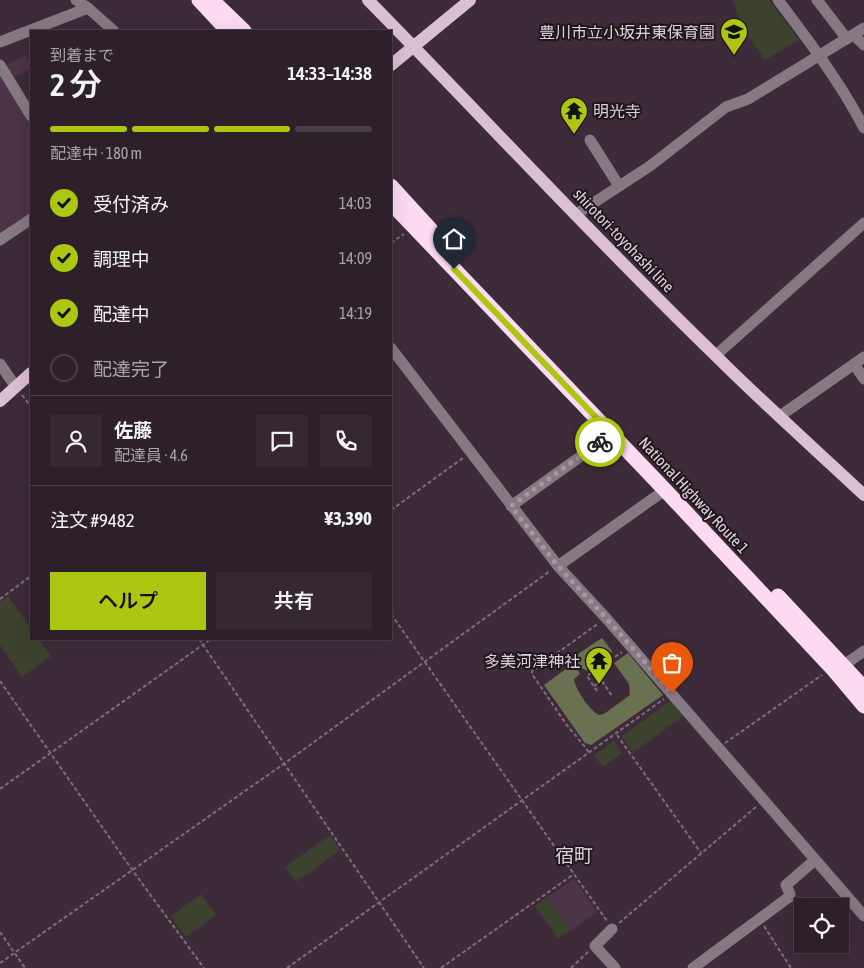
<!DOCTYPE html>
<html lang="ja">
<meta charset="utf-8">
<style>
body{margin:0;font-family:"Asap Condensed","Noto Sans JP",sans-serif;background:#362833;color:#f1f3f6;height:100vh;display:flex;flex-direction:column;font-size:19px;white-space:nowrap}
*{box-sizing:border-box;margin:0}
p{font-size:16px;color:#a7a3a9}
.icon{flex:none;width:28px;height:28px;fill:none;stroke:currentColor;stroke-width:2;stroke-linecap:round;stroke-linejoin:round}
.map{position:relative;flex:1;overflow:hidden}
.drawer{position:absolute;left:30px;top:30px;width:362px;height:610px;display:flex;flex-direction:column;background:#2e202b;border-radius:0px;box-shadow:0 5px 20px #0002,0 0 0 1px #493e47}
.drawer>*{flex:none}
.buttons{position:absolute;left:794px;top:898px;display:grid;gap:10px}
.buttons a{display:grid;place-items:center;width:55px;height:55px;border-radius:0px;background:#2e202b;box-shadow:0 5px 20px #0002,0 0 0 1px #493e47;font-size:25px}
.pin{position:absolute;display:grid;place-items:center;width:42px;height:42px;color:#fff;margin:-51px -21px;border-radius:50% 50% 50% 0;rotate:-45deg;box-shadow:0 0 5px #0007}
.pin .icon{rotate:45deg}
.courier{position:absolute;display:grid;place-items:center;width:50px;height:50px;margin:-25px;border:4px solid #acc612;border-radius:50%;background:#fff;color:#222;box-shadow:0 1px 6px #0007}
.head em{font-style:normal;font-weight:600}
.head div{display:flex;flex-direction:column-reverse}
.head{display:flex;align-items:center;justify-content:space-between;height:85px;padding:0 20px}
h1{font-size:32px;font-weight:600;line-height:38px}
.bar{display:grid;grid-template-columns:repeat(4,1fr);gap:8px 5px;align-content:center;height:60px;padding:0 20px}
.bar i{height:6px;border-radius:4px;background:#493e47}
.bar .current{background:#acc612}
.bar p{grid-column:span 4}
.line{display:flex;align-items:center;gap:12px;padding:0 20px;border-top:1px solid #493e47}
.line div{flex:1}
.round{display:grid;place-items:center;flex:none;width:52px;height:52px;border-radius:0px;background:#362833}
ol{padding:0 20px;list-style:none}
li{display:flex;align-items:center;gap:15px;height:55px}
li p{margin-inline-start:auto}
li .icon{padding:5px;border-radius:50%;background:#acc612;color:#111;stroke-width:4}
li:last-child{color:#a7a3a9}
li i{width:28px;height:28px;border:2px solid #493e47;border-radius:50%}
.primary-button{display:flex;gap:10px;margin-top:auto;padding:10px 20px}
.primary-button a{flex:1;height:58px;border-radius:0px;background:#acc612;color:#111;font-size:20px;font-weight:600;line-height:58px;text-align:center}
.primary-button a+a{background:#362833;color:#f1f3f6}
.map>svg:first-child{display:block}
</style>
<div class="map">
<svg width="864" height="968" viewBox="0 0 864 968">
<rect width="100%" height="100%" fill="#3e2b39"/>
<g fill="#4d3446">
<polygon points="25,55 31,68 14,77 7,65"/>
<polygon points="0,75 28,115 31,125 31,216 0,237"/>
<polygon points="574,879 597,912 571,930 548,897"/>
</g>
<g fill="#3d422e">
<polygon points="733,0 769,0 799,40 765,60 742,27"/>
<polygon points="8,596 31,629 31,639 39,639 51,656 22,677 0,645 0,602"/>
<polygon points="670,701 683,716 633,753 622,736"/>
<polygon points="614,741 622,753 603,767 594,755"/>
<polygon points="330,835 340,850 296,882 285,867"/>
<polygon points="201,894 216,915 186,937 171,916"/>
<polygon points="548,897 571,930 558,939 535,906"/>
</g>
<g fill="#6a7151">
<path d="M602,638l10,13 -1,4 -21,15c-8,2 -12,-6 -14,-13l2,-3z"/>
<path d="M628,653l35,42 -72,50 -6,-2 -41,-58 26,-19h5l5,8 -6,5c1,10 16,32 25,36l5,-1 26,-19 -1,-11 -15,-21z"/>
</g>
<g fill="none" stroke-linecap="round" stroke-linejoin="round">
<g stroke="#7e6d79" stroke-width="2" stroke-dasharray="4 2.5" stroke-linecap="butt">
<polyline points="391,243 404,234"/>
<polyline points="22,395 31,407"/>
<polyline points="391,510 463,458"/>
<polyline points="0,599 31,576"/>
<polyline points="391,614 607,921"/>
<polyline points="199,639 424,968"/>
<polyline points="0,681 133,871 204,968"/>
<polyline points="602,681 612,696"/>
<polyline points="594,686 605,679"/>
<polyline points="597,691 587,676 622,652"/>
<polyline points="617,735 701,853"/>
<polyline points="725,743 822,675"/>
<polyline points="589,752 566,724 532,674 532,671 599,623"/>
<polyline points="0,789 211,639"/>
<polyline points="619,923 756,807"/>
<polyline points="764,926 791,968"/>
<polyline points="0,932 25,968"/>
<polyline points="0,963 285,763 550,571"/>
<polyline points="287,968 664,699"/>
<polyline points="441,968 574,874"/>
<polyline points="571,968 588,952"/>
</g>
<g stroke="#867982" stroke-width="11">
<path d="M778,0c31,41 62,82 86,128"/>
<polyline points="817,0 847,39"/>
<polyline points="88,8 114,31"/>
<polyline points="854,35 864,45"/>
<polyline points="0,42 88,8 76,0"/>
<polyline points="0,65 31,116"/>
<polyline points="590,140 619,186"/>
<polyline points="575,215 650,166 726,107 748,99 864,28"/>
<polyline points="0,240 31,219"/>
<polyline points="391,348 558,566 606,618 864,916"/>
<polyline points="715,356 864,223"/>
<polyline points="0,364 16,387"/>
<polyline points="854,364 864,379"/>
<polyline points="780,416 864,357"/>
<polyline points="511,506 612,434"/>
<polyline points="558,566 665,490"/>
<polyline points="844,665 864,651"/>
<polyline points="612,929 595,946 615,968"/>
<polyline points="693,968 789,897 790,894 786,885 815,860"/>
</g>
<g stroke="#dbbfd2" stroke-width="12">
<path d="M368,0c116,118 228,240 347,355 48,48 99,93 149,140"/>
<polyline points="391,65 470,0"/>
<polyline points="0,401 31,373"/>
</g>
<g stroke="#fcdaf2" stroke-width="15">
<polyline points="199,0 228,31"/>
<polyline points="212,0 244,31"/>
<polyline points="391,186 444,244"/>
<polyline points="391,203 665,490 832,668 864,706"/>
<polyline points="778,596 864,688"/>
</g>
</g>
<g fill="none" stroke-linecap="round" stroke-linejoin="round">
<polyline stroke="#a698a2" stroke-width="5" stroke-dasharray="0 9" points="600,442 511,506 558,566 606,618 672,693"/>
<polyline stroke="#acc612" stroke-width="6" points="454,269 612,434 600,442"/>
</g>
<defs>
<symbol id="school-pin" viewBox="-11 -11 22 30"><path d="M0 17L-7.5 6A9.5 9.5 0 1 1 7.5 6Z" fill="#acc612" stroke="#20171d"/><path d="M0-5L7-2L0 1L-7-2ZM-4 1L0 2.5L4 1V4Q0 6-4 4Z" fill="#111"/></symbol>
<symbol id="temple-pin" viewBox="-11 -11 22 30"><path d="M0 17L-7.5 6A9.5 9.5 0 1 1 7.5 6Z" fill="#acc612" stroke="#20171d"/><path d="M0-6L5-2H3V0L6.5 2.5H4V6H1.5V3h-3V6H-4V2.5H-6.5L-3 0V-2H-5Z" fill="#111"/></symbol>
</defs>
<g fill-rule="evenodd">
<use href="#school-pin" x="718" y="16" width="32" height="43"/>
<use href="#temple-pin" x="558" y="95" width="32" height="43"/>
<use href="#temple-pin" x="583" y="645" width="32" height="43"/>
</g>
<g text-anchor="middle" stroke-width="4" stroke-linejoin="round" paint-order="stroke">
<g font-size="16" fill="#ded2da" stroke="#20171d" text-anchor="end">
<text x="715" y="38">豊川市立小坂井東保育園</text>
<text x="593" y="117" text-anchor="start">明光寺</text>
<text x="580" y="667">多美河津神社</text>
</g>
<g font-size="16" fill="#ded2da" stroke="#20171d">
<text transform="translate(624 240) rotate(46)" y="6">shirotori-toyohashi line</text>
<text transform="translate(694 495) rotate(47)" y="6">National Highway Route 1</text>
</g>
<g font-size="19" fill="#ded2da" stroke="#20171d">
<text x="574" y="862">宿町</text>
</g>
</g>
</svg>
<div class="buttons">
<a><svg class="icon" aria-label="locate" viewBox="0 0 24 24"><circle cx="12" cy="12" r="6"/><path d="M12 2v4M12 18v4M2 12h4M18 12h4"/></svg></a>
</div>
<div class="pin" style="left:672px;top:693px;background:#ea580c"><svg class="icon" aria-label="bag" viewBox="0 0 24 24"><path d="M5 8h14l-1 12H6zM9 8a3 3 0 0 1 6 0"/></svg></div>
<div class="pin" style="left:454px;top:269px;background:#1f2937"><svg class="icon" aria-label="home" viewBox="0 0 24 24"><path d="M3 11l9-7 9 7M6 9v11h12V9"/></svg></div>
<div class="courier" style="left:600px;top:442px"><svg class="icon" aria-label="bike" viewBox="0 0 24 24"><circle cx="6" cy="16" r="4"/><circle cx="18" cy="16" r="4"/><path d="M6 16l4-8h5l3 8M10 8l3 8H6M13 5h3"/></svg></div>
<section class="drawer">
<div class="head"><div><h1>2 分</h1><p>到着まで</p></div><em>14:33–14:38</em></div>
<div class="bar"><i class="current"></i><i class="current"></i><i class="current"></i><i></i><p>配達中 · 180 m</p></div>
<ol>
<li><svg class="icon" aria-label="check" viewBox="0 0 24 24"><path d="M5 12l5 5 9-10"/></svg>受付済み<p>14:03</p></li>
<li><svg class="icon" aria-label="check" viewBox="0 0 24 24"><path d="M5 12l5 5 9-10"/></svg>調理中<p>14:09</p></li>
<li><svg class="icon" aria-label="check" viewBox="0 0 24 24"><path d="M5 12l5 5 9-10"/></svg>配達中<p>14:19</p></li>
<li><i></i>配達完了</li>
</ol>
<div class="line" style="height:90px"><a class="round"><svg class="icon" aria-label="person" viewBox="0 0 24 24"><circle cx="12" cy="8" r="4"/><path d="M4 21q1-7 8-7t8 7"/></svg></a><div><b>佐藤</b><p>配達員 · 4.6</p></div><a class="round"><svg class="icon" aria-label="chat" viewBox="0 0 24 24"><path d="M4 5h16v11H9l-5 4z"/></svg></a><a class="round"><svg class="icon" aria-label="phone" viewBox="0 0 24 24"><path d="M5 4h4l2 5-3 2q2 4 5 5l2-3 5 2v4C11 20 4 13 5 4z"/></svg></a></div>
<div class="line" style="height:65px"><div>注文 #9482</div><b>¥3,390</b></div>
<div class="primary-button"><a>ヘルプ</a><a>共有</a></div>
</section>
</div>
